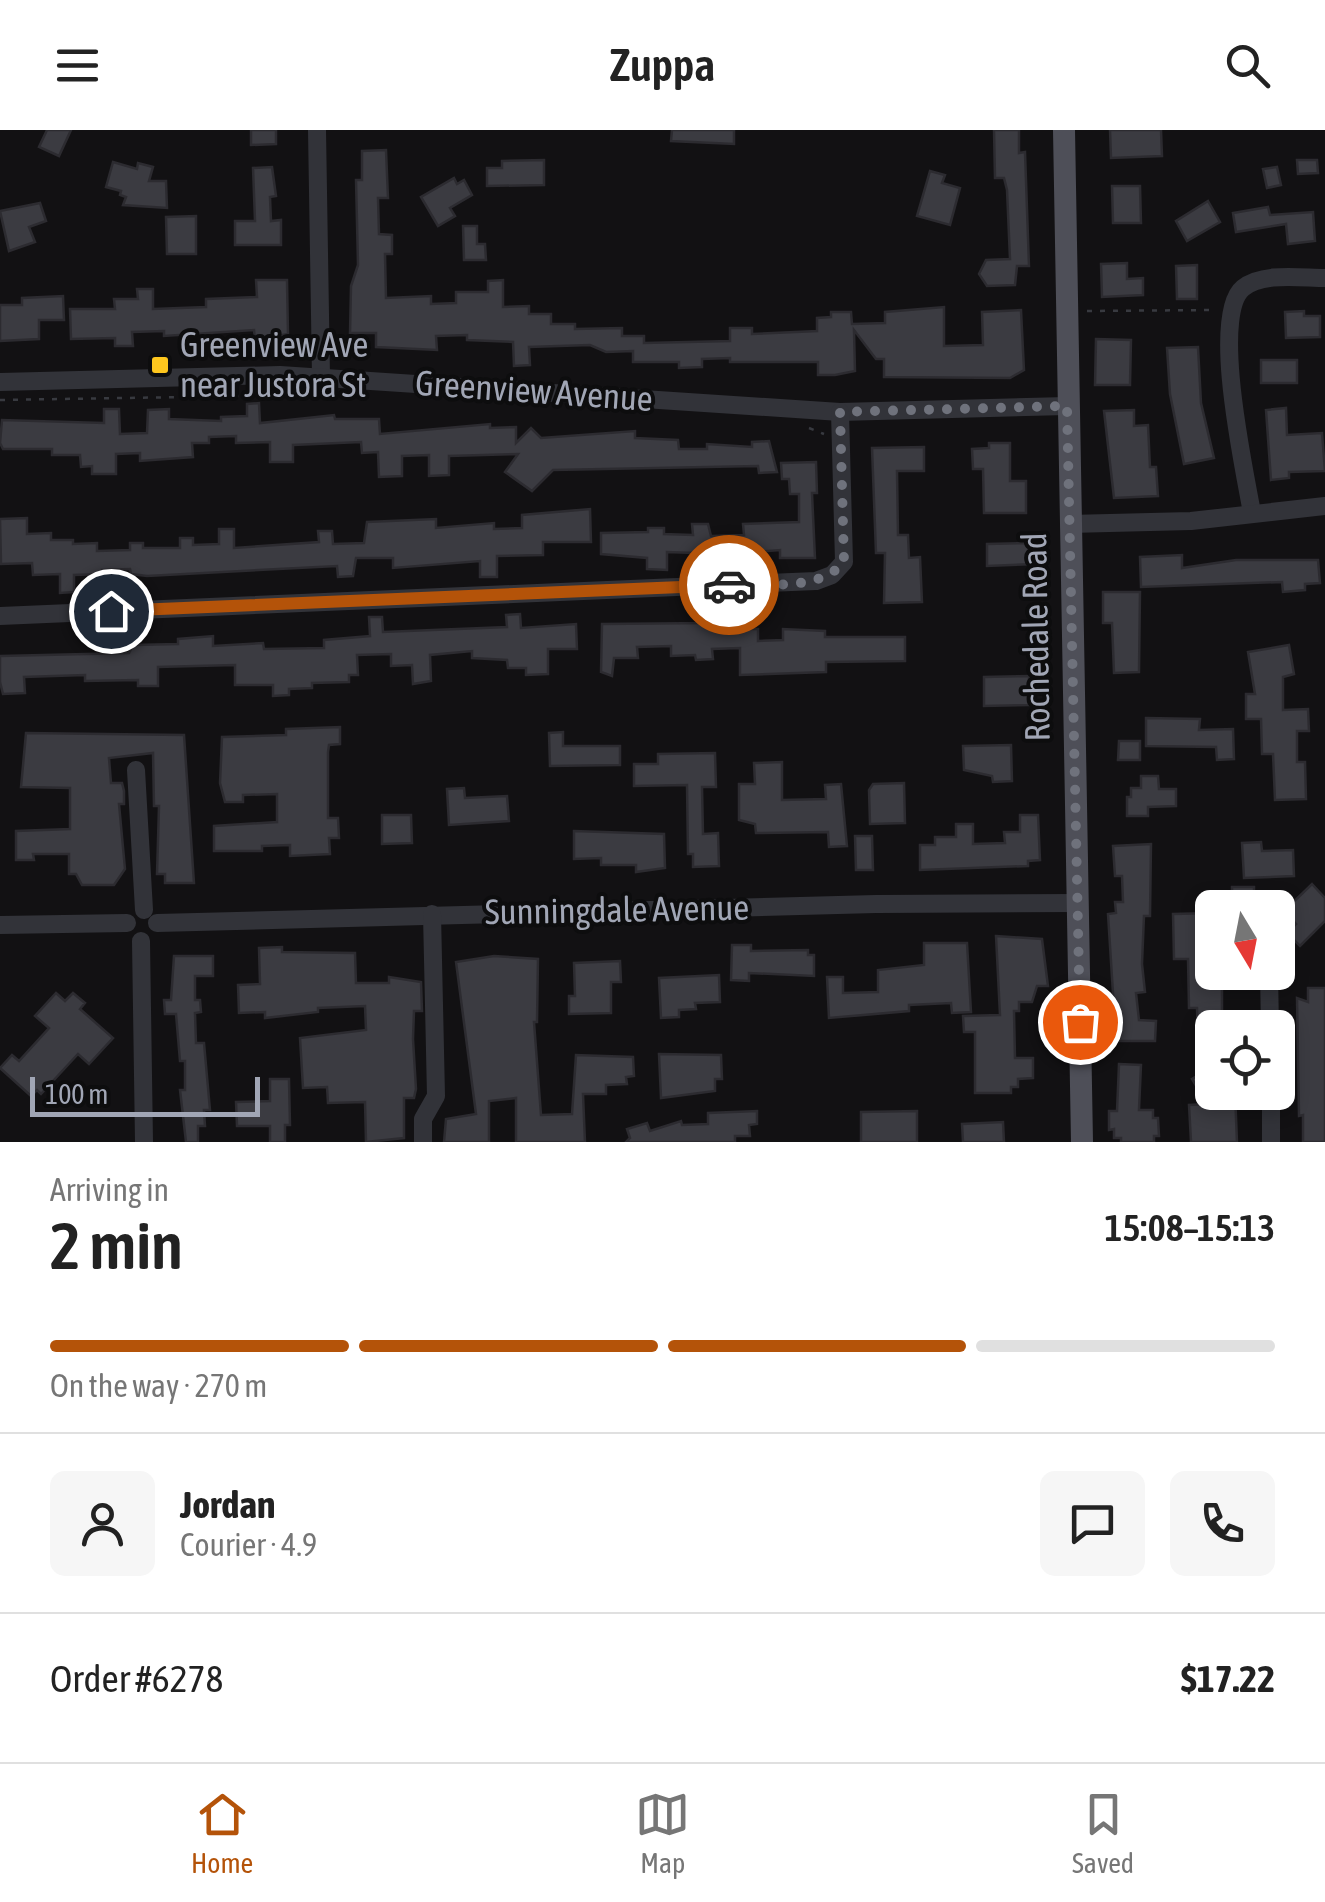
<!DOCTYPE html>
<meta charset="utf-8">
<style>
body{margin:0;font-family:"Asap Condensed",sans-serif;background:#f6f6f6;color:#222;height:100vh;display:flex;flex-direction:column;font-size:38px;white-space:nowrap}
*{box-sizing:border-box;margin:0}
p{font-size:32px;color:#767676}
.icon{flex:none;width:55px;height:55px;fill:none;stroke:currentColor;stroke-width:2;stroke-linecap:round;stroke-linejoin:round}
.map{position:relative;height:1012px;overflow:hidden}
.panel{display:flex;flex-direction:column;background:#fff;flex:1}
.panel>*{flex:none}
.needle{width:65px;rotate:170deg}
.controls{position:absolute;left:1195px;top:760px;display:grid;gap:20px}
.controls a{display:grid;place-items:center;width:100px;height:100px;border-radius:15px;background:#fff;box-shadow:0 5px 15px #0003;font-size:50px}
.scale{position:absolute;left:30px;bottom:25px;width:230px;box-sizing:border-box;padding-left:10px;border:5px solid #a1a6b5;border-top:0;font-size:28px;line-height:35px;white-space:nowrap;color:#a1a6b5;-webkit-text-stroke:8px #0d0d0e;paint-order:stroke}
.pin{position:absolute;display:grid;place-items:center;width:85px;height:85px;color:#fff;margin:-42px;border:5px solid #fff;border-radius:50%;box-shadow:0 2px 10px #0007}
.courier{position:absolute;display:grid;place-items:center;width:100px;height:100px;margin:-50px;border:8px solid #b45309;border-radius:50%;background:#fff;color:#222;box-shadow:0 2px 12px #0007}
.headline em{font-style:normal;font-weight:600}
.headline div{display:flex;flex-direction:column-reverse}
.headline{display:flex;align-items:center;justify-content:space-between;height:170px;padding:0 50px}
h1{font-size:65px;font-weight:600;line-height:75px}
.bar{display:grid;grid-template-columns:repeat(4,1fr);gap:15px 10px;align-content:center;height:120px;padding:0 50px}
.bar i{height:12px;border-radius:8px;background:#e0e0e0}
.bar .current{background:#b45309}
.bar p{grid-column:span 4}
.line{display:flex;align-items:center;gap:25px;padding:0 50px;border-top:2px solid #e0e0e0}
.line div{flex:1}
.round{display:grid;place-items:center;flex:none;width:105px;height:105px;border-radius:15px;background:#f6f6f6}
header{display:flex;justify-content:space-between;align-items:center;height:130px;padding:0 50px;background:#fff;font-size:45px;font-weight:600}
.menu{display:flex;justify-content:space-around;align-items:center;height:140px;border-top:2px solid #e0e0e0;background:#fff;font-size:28px;color:#767676}
.menu a{display:grid;justify-items:center;gap:5px}
.menu .current{color:#b45309}
.map>svg:first-child{display:block}
</style>
<header><svg class="icon" aria-label="menu" viewBox="0 0 24 24"><path d="M4 6h16M4 12h16M4 18h16"/></svg>Zuppa<svg class="icon" aria-label="search" viewBox="0 0 24 24"><circle cx="10" cy="10" r="6"/><path d="M15 15l6 6"/></svg></header>
<div class="map">
<svg width="1325" height="1012" viewBox="0 0 1325 1012">
<rect width="100%" height="100%" fill="#121113"/>
<g fill="#3b3b41" stroke="#2c2b30" stroke-width="2.5">
<polygon points="47,0 71,0 59,26 39,17"/>
<polygon points="251,0 276,0 276,14 251,15"/>
<polygon points="672,0 734,0 734,14 671,11"/>
<polygon points="994,0 1019,0 1019,23 1025,22 1029,136 1017,136 1015,155 987,156 979,144 986,130 1010,129 1007,60 1004,48 995,48"/>
<polygon points="1110,0 1161,0 1162,26 1111,28"/>
<polygon points="386,20 388,68 378,68 379,104 392,105 392,124 385,124 386,168 431,166 431,174 456,173 456,162 488,162 488,151 503,150 503,177 529,176 529,184 551,184 551,194 575,194 575,199 622,198 622,206 644,206 644,213 730,211 730,198 752,198 752,204 817,201 817,188 831,187 831,182 851,182 852,194 885,193 885,182 944,177 944,216 983,215 982,182 1021,180 1024,240 1010,248 884,247 884,229 876,229 854,200 855,241 835,245 818,245 818,232 730,232 730,228 702,229 702,237 679,238 679,232 633,232 633,221 606,222 590,215 529,217 530,235 514,236 513,212 467,210 467,205 436,206 437,220 376,217 376,203 350,203 351,156 358,135 356,50 362,50 362,21"/>
<polygon points="544,30 544,55 487,56 487,38 502,38 502,31"/>
<polygon points="1297,30 1317,30 1318,43 1298,44"/>
<polygon points="113,32 137,39 138,33 153,37 149,51 166,51 167,78 123,75 126,67 120,65 121,61 106,57"/>
<polygon points="272,37 276,66 270,67 271,91 281,90 281,115 235,115 235,91 255,91 253,38"/>
<polygon points="1277,37 1281,55 1267,58 1263,39"/>
<polygon points="930,41 945,45 942,53 960,58 950,95 917,86"/>
<polygon points="454,48 457,54 464,50 472,65 450,78 455,86 438,96 421,67"/>
<polygon points="1112,56 1140,56 1141,93 1113,93"/>
<polygon points="1208,71 1220,92 1187,111 1176,91"/>
<polygon points="40,73 46,91 29,97 35,112 9,121 0,81"/>
<polygon points="1268,77 1270,85 1313,82 1315,111 1288,114 1286,94 1236,102 1233,83"/>
<polygon points="196,86 196,124 167,124 166,87"/>
<polygon points="463,96 477,96 477,114 485,114 486,130 464,130"/>
<polygon points="1127,133 1127,149 1143,148 1143,165 1102,167 1101,134"/>
<polygon points="1197,135 1197,169 1177,169 1176,136"/>
<polygon points="256,150 287,150 288,204 255,210 254,200 164,206 164,201 132,202 133,216 115,216 115,208 71,209 70,179 115,179 114,169 138,169 137,159 153,159 153,179 206,177 206,169 257,167"/>
<polygon points="63,166 64,190 39,190 39,209 0,211 0,175 22,175 22,168"/>
<polygon points="1304,181 1304,186 1320,186 1320,207 1286,208 1285,182"/>
<polygon points="1096,209 1131,210 1130,255 1095,255"/>
<polygon points="1198,217 1201,273 1214,328 1184,334 1170,264 1167,218"/>
<rect x="1261" y="230" width="36" height="23"/>
<polygon points="259,273 260,293 334,285 335,289 379,289 380,304 490,294 490,298 516,297 516,313 531,298 541,308 635,301 635,308 678,310 679,319 707,319 707,314 752,317 752,312 769,311 777,342 759,343 758,336 553,340 532,361 505,342 518,324 449,326 449,345 429,346 429,325 402,326 402,346 379,347 378,322 362,323 361,312 293,315 293,332 270,332 270,312 236,313 236,306 209,307 209,313 192,313 193,327 140,331 140,323 116,324 116,344 92,344 92,336 81,337 80,325 52,325 52,319 3,319 0,313 2,290 104,293 104,279 119,279 120,304 147,303 148,280 169,279 169,289 221,291 221,287 247,286 247,274"/>
<polygon points="1286,278 1287,305 1322,303 1325,341 1289,342 1289,348 1271,350 1266,280"/>
<polygon points="1134,280 1134,296 1148,295 1150,337 1156,337 1158,366 1114,368 1104,281"/>
<polygon points="989,313 1010,313 1010,351 1026,351 1026,383 984,383 983,339 973,339 972,319 989,318"/>
<polygon points="924,317 924,341 897,341 898,405 908,405 909,428 920,427 922,472 884,473 885,423 876,423 872,318"/>
<polygon points="816,332 817,363 812,363 815,428 780,428 780,420 694,427 694,423 667,422 667,440 647,439 647,428 601,424 601,403 648,402 648,398 664,398 664,404 693,405 692,394 708,394 711,406 744,405 743,394 799,392 799,364 790,364 789,349 782,349 781,333"/>
<polygon points="590,379 591,412 543,412 543,425 497,426 497,447 480,447 480,431 393,438 393,428 356,428 353,446 338,447 337,436 147,446 131,444 130,439 102,440 102,444 74,445 74,462 60,463 60,444 33,445 32,433 1,434 0,389 27,388 27,404 51,403 51,410 73,410 73,414 97,413 97,421 130,420 130,413 143,413 143,418 180,418 180,408 193,408 193,415 219,414 219,399 234,399 234,418 319,412 318,401 332,401 333,414 364,413 367,392 436,389 436,398 494,393 494,399 522,398 522,385"/>
<polygon points="1024,413 1035,415 1035,434 987,436 987,414"/>
<polygon points="1182,425 1182,438 1236,430 1318,430 1320,453 1305,454 1305,460 1283,462 1282,452 1141,457 1140,427"/>
<polygon points="1103,462 1140,462 1139,542 1114,543 1112,493 1103,493"/>
<polygon points="520,484 521,498 576,494 577,519 548,519 548,544 526,545 526,538 508,538 507,530 472,528 472,521 430,525 431,551 413,554 412,535 391,536 391,524 357,525 358,545 349,545 349,552 312,553 312,558 289,559 289,565 273,566 273,555 235,555 235,535 158,537 158,556 138,556 138,550 85,551 85,545 24,547 25,563 3,564 0,552 0,526 129,523 133,515 178,514 178,509 213,506 213,516 263,513 264,519 324,518 324,510 370,506 369,487 382,487 383,502 507,497 506,485"/>
<polygon points="729,485 729,499 758,499 758,511 783,510 783,499 825,501 825,507 905,507 905,531 826,532 826,542 740,545 740,518 712,519 713,529 696,530 695,525 671,526 671,516 637,517 638,528 614,528 612,546 601,542 602,494 710,493 710,486"/>
<polygon points="1289,515 1294,544 1283,547 1283,580 1308,579 1309,601 1297,601 1297,632 1305,632 1306,669 1275,670 1273,624 1262,624 1261,589 1246,589 1246,564 1255,564 1248,522"/>
<polygon points="1029,546 1029,575 984,576 984,547"/>
<polygon points="1146,588 1200,589 1199,600 1233,599 1234,629 1217,630 1216,617 1146,616"/>
<polygon points="340,597 340,614 329,615 328,622 328,688 338,688 339,708 329,708 330,724 290,726 290,715 262,716 262,721 214,721 214,696 277,692 277,664 243,665 243,672 225,672 220,653 222,607 286,605 286,599"/>
<polygon points="563,602 563,616 620,616 620,635 550,636 549,603"/>
<polygon points="26,603 184,605 194,753 165,753 165,744 157,744 159,676 154,676 153,623 109,628 111,653 122,653 124,661 124,674 119,674 125,739 114,755 82,755 76,744 69,744 69,724 33,724 34,730 16,730 16,701 70,699 70,658 21,657"/>
<polygon points="1119,611 1140,611 1140,630 1118,630"/>
<polygon points="1011,615 1012,651 993,652 992,646 964,640 963,616"/>
<polygon points="715,623 716,657 702,657 703,704 718,703 719,736 693,737 693,724 688,724 687,655 634,656 634,634 658,634 658,624"/>
<polygon points="782,632 782,670 826,669 825,655 841,654 847,716 829,717 828,702 756,703 755,694 739,690 739,654 755,654 754,633"/>
<polygon points="1141,646 1158,646 1159,659 1176,659 1176,676 1148,677 1148,686 1127,686 1127,667 1131,667 1131,658 1141,658"/>
<polygon points="904,653 905,693 870,694 869,660 873,654"/>
<polygon points="464,658 465,668 507,666 509,691 449,695 447,659"/>
<polygon points="382,685 411,685 412,713 382,714"/>
<polygon points="1020,685 1038,685 1040,730 1028,731 1028,736 920,740 920,715 935,715 935,707 956,707 956,694 973,694 973,714 1005,713 1004,702 1020,702"/>
<polygon points="574,701 664,704 665,738 636,742 636,735 601,735 601,728 574,729"/>
<polygon points="855,706 872,706 873,740 856,740"/>
<polygon points="1261,712 1262,721 1293,720 1294,746 1244,748 1242,713"/>
<polygon points="1151,714 1150,786 1144,786 1142,834 1145,862 1136,863 1139,890 1156,891 1155,911 1116,911 1108,784 1116,783 1115,772 1123,772 1122,746 1115,746 1113,716"/>
<polygon points="1312,754 1325,768 1325,791 1300,816 1287,803 1296,794 1284,781"/>
<rect x="1232" y="757" width="22" height="21"/>
<polygon points="1212,783 1212,842 1215,851 1222,851 1222,885 1245,898 1212,898 1212,911 1198,911 1197,878 1189,878 1188,829 1174,829 1173,784"/>
<polygon points="996,806 1042,809 1048,856 1037,856 1032,872 1019,872 1019,881 1014,881 1015,928 1033,928 1033,948 1018,949 1018,957 1011,957 1011,963 975,963 975,902 964,902 963,886 1000,885"/>
<polygon points="924,813 967,813 971,882 952,883 951,873 909,875 909,881 829,888 827,847 843,847 843,863 878,862 878,840 924,835"/>
<polygon points="732,815 751,815 751,821 808,820 808,825 814,825 814,846 749,843 749,851 731,850"/>
<polygon points="282,817 282,822 355,823 356,853 389,853 389,847 421,852 422,881 414,881 413,909 416,959 414,968 404,968 404,1008 366,1012 365,972 328,973 327,957 303,958 300,908 366,900 365,876 318,878 318,882 265,888 265,882 239,883 238,855 260,854 259,818"/>
<polygon points="174,826 213,826 213,846 195,846 195,870 200,870 201,882 195,883 196,913 204,913 210,980 204,980 205,996 198,996 198,1012 186,1012 180,960 185,960 185,931 180,931 176,884 165,884 164,870 171,870"/>
<polygon points="494,826 538,829 537,892 534,892 541,985 572,984 576,925 633,927 634,946 626,947 627,954 606,955 606,964 583,964 585,1012 516,1012 516,968 489,971 489,1012 444,1012 446,989 476,984 456,832"/>
<polygon points="620,831 621,852 611,852 611,883 569,884 569,866 575,866 574,833"/>
<polygon points="719,845 720,872 695,873 696,879 679,880 679,887 661,888 659,848"/>
<polygon points="1308,858 1325,858 1325,1012 1303,1012 1303,985 1299,986 1297,868 1308,872"/>
<polygon points="56,863 65,871 73,863 85,873 80,879 113,908 89,934 78,924 41,964 37,960 31,966 0,938 12,925 19,931 49,898 35,886"/>
<polygon points="659,924 721,925 722,949 715,949 715,961 661,968"/>
<polygon points="1119,934 1141,935 1139,980 1153,980 1153,988 1158,988 1159,1006 1154,1006 1154,1012 1121,1012 1121,1008 1114,1008 1114,999 1109,1000 1109,981 1117,981"/>
<polygon points="1212,937 1212,962 1235,962 1237,1012 1191,1012 1189,975 1207,974 1192,949"/>
<polygon points="270,949 289,949 290,995 285,995 285,1012 270,1012 270,996 237,996 236,972 270,971"/>
<polygon points="757,981 757,994 749,995 750,1006 735,1006 735,1012 626,1012 630,1008 627,999 647,993 650,1001 681,991 682,995 708,994 708,983"/>
<polygon points="917,981 917,1012 861,1012 861,982"/>
<polygon points="1003,992 1004,1012 963,1012 962,994"/>
</g>
<g fill="none" stroke-linecap="round" stroke-linejoin="round">
<g stroke="#383a40" stroke-width="2.5" stroke-dasharray="5 8" stroke-linecap="butt">
<polyline points="1087,181 1214,180"/>
<polyline points="0,270 307,265"/>
<polyline points="809,298 824,304"/>
</g>
<g stroke="#323339" stroke-width="18">
<polyline points="317,0 321,246"/>
<polyline points="0,252 280,245 840,282 1067,276"/>
<path d="M1252,383c-7,-41 -42,-198 -9,-225 19,-16 58,-10 82,-10"/>
<polyline points="1069,394 1191,391 1325,376"/>
<polyline points="0,486 816,451 832,445 844,432 840,282"/>
<polyline points="136,640 144,780"/>
<polyline points="157,793 876,774 1078,773"/>
<polyline points="0,795 127,793"/>
<polyline points="141,811 144,1012"/>
<polyline points="1269,842 1270,898"/>
<polyline points="1271,962 1271,1012"/>
<polyline points="423,1012 423,989 436,966 432,784"/>
</g>
<polyline stroke="#4e4f58" stroke-width="22" points="1064,0 1082,1012"/>
</g>
<g fill="none" stroke-linecap="round" stroke-linejoin="round">
<path stroke="#6f727c" stroke-width="10" stroke-dasharray="0 18" d="M729,455c37,-2 90,7 115,-23l-4,-150 227,-6 13,616"/>
<polyline stroke="#b45309" stroke-width="12" points="111,481 729,455"/>
</g>
<rect fill="#ffc71e" stroke="#0d0d0e" stroke-width="4" x="150" y="225" width="20" height="20" rx="5"/>
<g text-anchor="middle" stroke-width="8" stroke-linejoin="round" paint-order="stroke">
<g font-size="35" fill="#a1a6b5" stroke="#0d0d0e" text-anchor="start">
<text x="180" y="227">Greenview Ave<tspan x="180" dy="40">near Justora St</tspan></text>
</g>
<g font-size="35" fill="#a1a6b5" stroke="#0d0d0e">
<text transform="translate(534 261) rotate(4)" y="12">Greenview Avenue</text>
<text transform="translate(1036 507) rotate(-91)" y="12">Rochedale Road</text>
<text transform="translate(617 780) rotate(-1)" y="12">Sunningdale Avenue</text>
</g>
</g>
</svg>
<div class="controls">
<a><svg class="needle" viewBox="-14 -14 28 28"><path d="M0-13l5 13h-10z" fill="#e53935"/><path d="M0 13l5-13h-10z" fill="#767676"/></svg></a>
<a><svg class="icon" aria-label="locate" viewBox="0 0 24 24"><circle cx="12" cy="12" r="6"/><path d="M12 2v4M12 18v4M2 12h4M18 12h4"/></svg></a>
</div>
<div class="scale">100 m</div>
<div class="pin" style="left:1080px;top:892px;background:#ea580c"><svg class="icon" aria-label="bag" viewBox="0 0 24 24"><path d="M5 8h14l-1 12H6zM9 8a3 3 0 0 1 6 0"/></svg></div>
<div class="pin" style="left:111px;top:481px;background:#1f2937"><svg class="icon" aria-label="home" viewBox="0 0 24 24"><path d="M3 11l9-7 9 7M6 9v11h12V9"/></svg></div>
<div class="courier" style="left:729px;top:455px"><svg class="icon" aria-label="car" viewBox="0 0 24 24"><path d="M5 17H2v-5l4-1 3-4h7l3 4 3 1v5h-3M9 17h6M6 11h13"/><circle cx="7" cy="17" r="2"/><circle cx="17" cy="17" r="2"/></svg></div>
</div>
<section class="panel">
<div class="headline"><div><h1>2 min</h1><p>Arriving in</p></div><em>15:08–15:13</em></div>
<div class="bar"><i class="current"></i><i class="current"></i><i class="current"></i><i></i><p>On the way · 270 m</p></div>
<div class="line" style="height:180px"><a class="round"><svg class="icon" aria-label="person" viewBox="0 0 24 24"><circle cx="12" cy="8" r="4"/><path d="M4 21q1-7 8-7t8 7"/></svg></a><div><b>Jordan</b><p>Courier · 4.9</p></div><a class="round"><svg class="icon" aria-label="chat" viewBox="0 0 24 24"><path d="M4 5h16v11H9l-5 4z"/></svg></a><a class="round"><svg class="icon" aria-label="phone" viewBox="0 0 24 24"><path d="M5 4h4l2 5-3 2q2 4 5 5l2-3 5 2v4C11 20 4 13 5 4z"/></svg></a></div>
<div class="line" style="height:130px"><div>Order #6278</div><b>$17.22</b></div>
</section>
<nav class="menu">
<a class="current"><svg class="icon" aria-label="home" viewBox="0 0 24 24"><path d="M3 11l9-7 9 7M6 9v11h12V9"/></svg>Home</a>
<a><svg class="icon" aria-label="map" viewBox="0 0 24 24"><path d="M3 6l6-2 6 2 6-2v14l-6 2-6-2-6 2zM9 4v14M15 6v14"/></svg>Map</a>
<a><svg class="icon" aria-label="saved" viewBox="0 0 24 24"><path d="M7 4h10v16l-5-4-5 4z"/></svg>Saved</a>
</nav>
